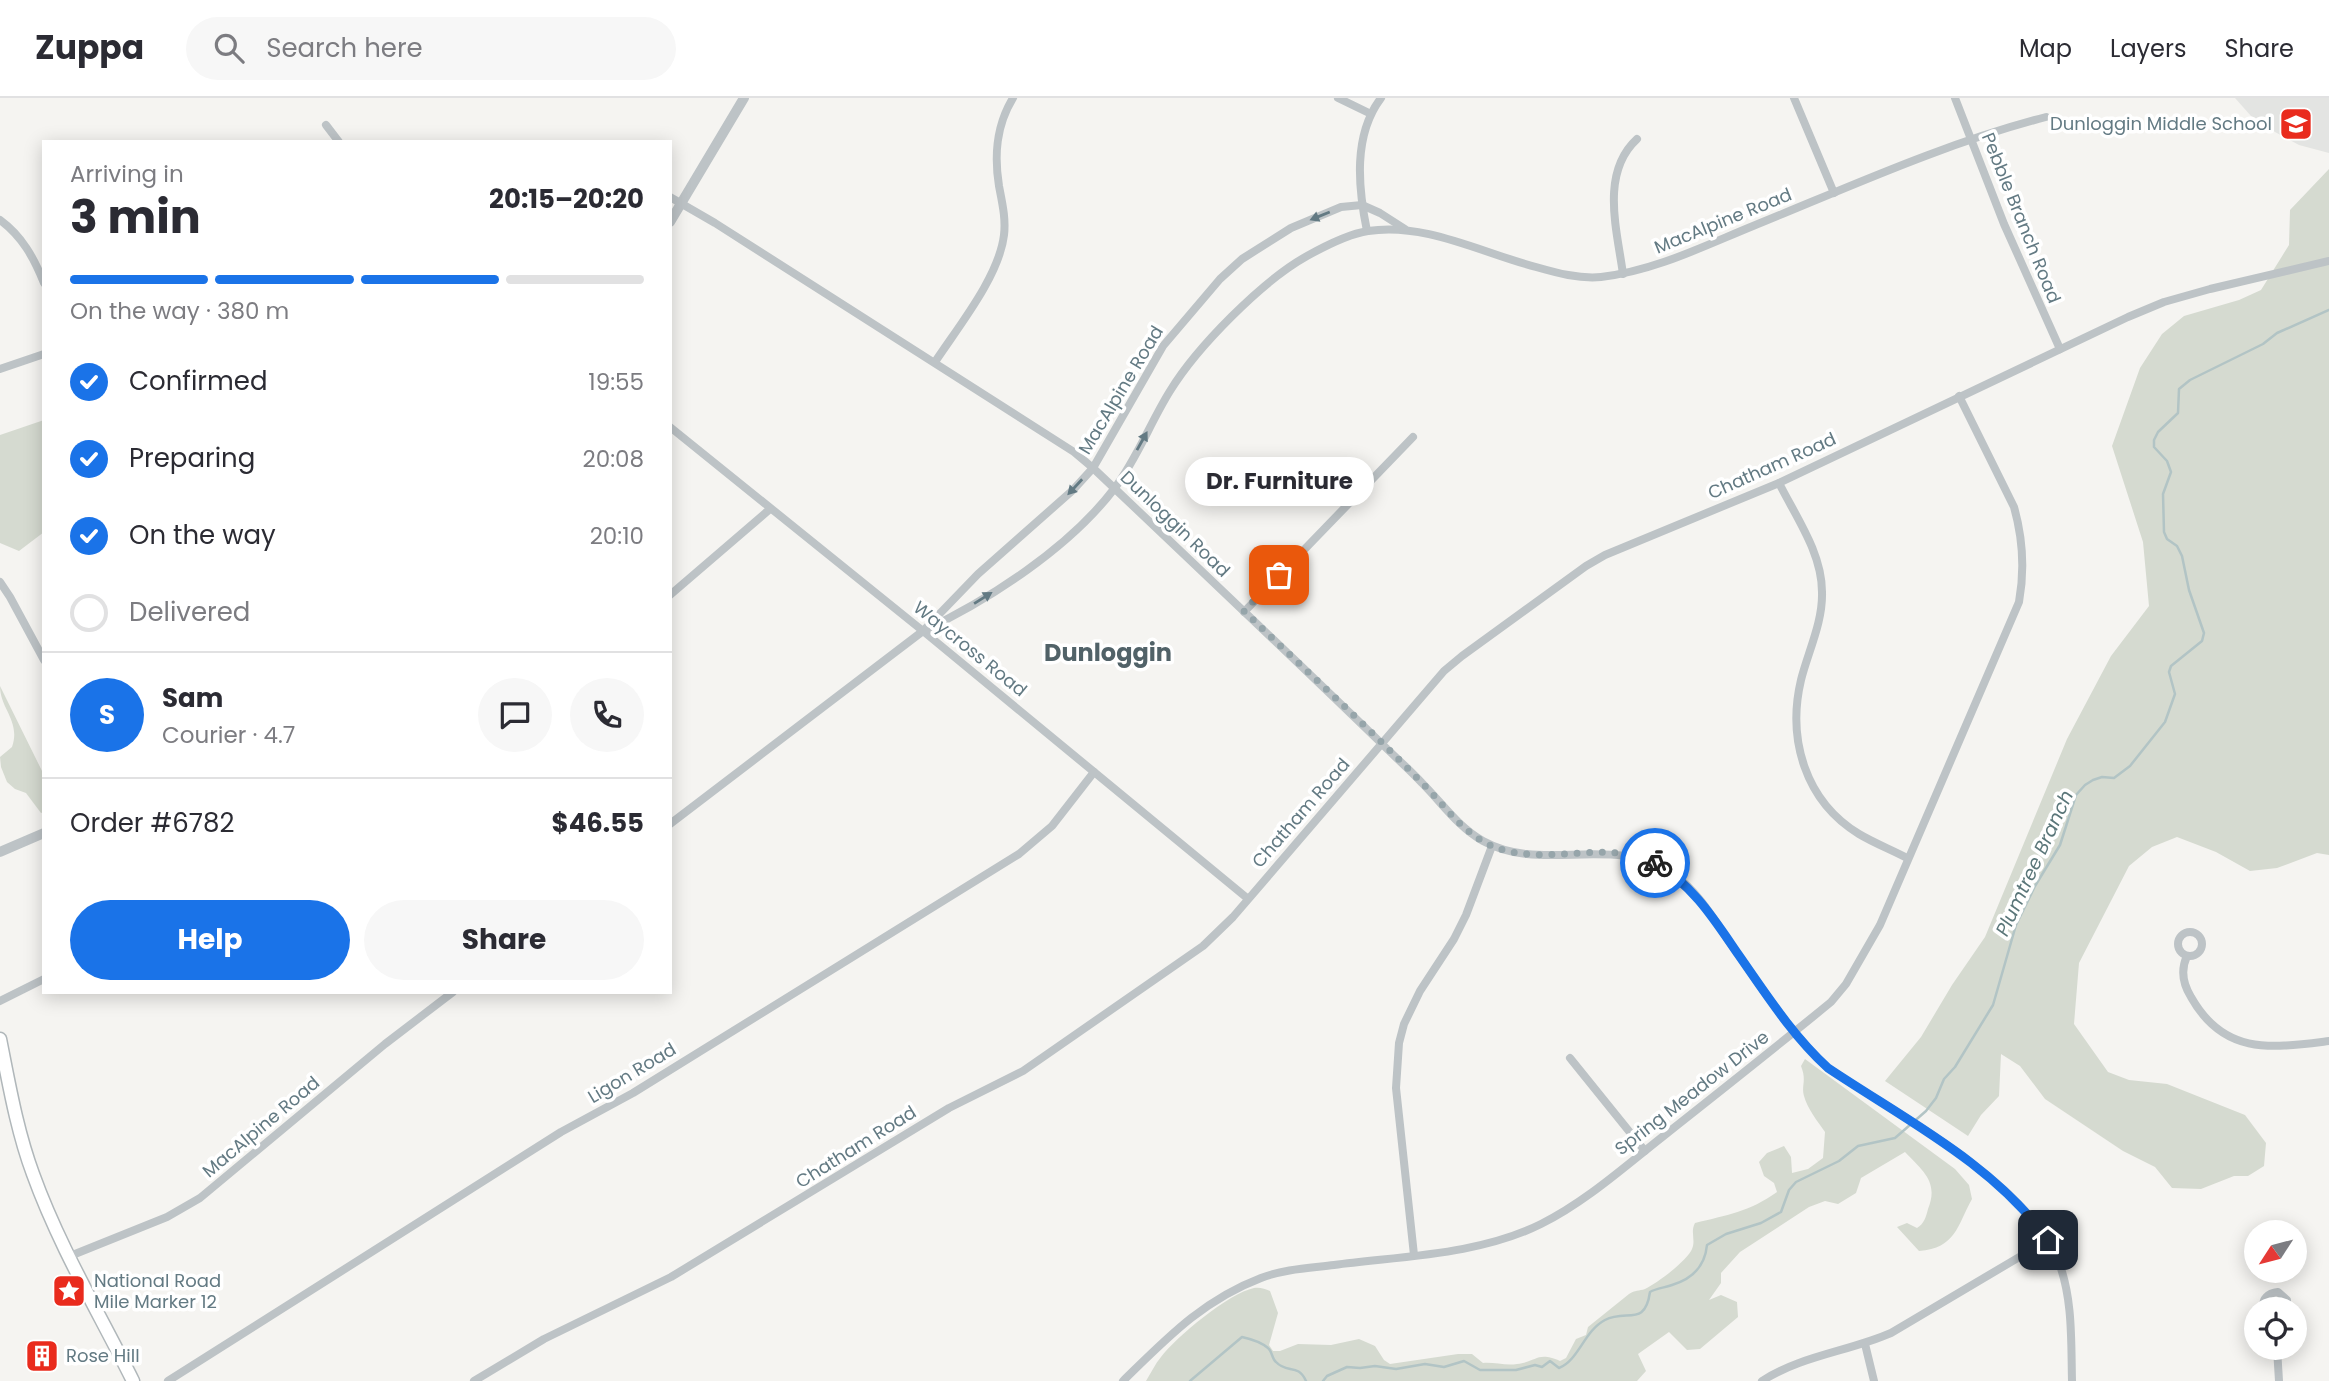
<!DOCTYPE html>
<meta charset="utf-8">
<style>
body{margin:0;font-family:Poppins,sans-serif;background:#f7f7f7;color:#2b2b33;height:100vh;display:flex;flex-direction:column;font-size:26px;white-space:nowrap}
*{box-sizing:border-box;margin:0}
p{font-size:23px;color:#7c7c81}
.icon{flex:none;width:38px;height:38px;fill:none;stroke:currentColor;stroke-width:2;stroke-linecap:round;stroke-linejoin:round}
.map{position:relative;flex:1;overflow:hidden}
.panel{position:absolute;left:42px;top:42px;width:630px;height:854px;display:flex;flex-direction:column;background:#fff;border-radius:0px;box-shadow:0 4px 18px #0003}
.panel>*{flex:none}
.needle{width:46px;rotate:234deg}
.fabs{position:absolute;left:2244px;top:1122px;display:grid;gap:14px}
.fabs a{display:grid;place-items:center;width:63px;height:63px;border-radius:50%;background:#fff;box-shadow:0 4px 18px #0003;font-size:35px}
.pin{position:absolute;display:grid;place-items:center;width:60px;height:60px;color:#fff;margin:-30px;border-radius:14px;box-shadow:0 4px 10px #0006}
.courier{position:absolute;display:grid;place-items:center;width:70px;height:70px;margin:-35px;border:5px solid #1a73e8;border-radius:50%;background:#fff;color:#222;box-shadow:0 2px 9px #0007}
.bubble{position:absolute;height:49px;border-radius:24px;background:#fff;box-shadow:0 4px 18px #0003;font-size:23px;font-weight:700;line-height:49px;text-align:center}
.head em{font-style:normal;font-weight:700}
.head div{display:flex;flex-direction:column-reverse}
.head{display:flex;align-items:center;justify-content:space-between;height:119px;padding:0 28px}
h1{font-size:46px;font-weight:700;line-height:52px}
.bar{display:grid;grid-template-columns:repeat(4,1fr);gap:10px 7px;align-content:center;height:84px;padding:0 28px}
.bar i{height:9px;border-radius:5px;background:#e1e1e2}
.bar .on{background:#1a73e8}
.bar p{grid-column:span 4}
.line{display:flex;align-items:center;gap:18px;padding:0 28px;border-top:2px solid #e1e1e2}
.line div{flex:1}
.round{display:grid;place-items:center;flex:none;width:74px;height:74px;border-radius:37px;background:#f7f7f7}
ol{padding:0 28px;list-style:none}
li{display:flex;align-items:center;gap:21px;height:77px}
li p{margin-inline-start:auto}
li .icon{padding:7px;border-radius:50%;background:#1a73e8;color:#fff;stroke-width:4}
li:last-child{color:#7c7c81}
li i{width:38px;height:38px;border:4px solid #e1e1e2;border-radius:50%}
.cta{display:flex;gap:14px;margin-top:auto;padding:14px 28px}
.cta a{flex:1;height:80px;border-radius:42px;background:#1a73e8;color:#fff;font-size:28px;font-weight:700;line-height:80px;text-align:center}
.cta a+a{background:#f7f7f7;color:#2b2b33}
header{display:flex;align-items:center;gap:42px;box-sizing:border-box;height:98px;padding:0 35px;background:#fff;border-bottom:2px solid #e1e1e2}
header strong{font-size:33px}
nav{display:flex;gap:38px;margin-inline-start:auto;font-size:24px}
.search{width:490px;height:63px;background:#f7f7f7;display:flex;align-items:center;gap:18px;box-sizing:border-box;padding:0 24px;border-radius:38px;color:#7c7c81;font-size:26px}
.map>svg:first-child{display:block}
</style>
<header>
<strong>Zuppa</strong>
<div class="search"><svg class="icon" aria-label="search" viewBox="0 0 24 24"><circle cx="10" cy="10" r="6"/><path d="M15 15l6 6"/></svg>Search here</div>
<nav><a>Map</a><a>Layers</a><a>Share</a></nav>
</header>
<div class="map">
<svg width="2329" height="1283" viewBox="0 0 2329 1283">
<rect width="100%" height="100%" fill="#f5f4f1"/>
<polygon fill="#e3e4e2" points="2235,0 2329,0 2329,55 2299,47 2275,34 2251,18"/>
<g fill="#d5dad0">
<polygon points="2329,71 2329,757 2317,755 2277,770 2250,773 2216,754 2177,739 2152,749 2129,768 2079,865 2074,926 2108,974 2129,982 2167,986 2245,1017 2266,1045 2264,1068 2248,1078 2234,1078 2201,1091 2172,1090 2155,1069 2123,1053 2045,1001 2020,968 2001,956 1999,998 1981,1017 1968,1038 1885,983 1921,939 1952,887 1985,839 2067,641 2111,558 2149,508 2143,444 2112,348 2140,270 2162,236 2184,218 2239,202 2261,192 2289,147 2290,112"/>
<polygon points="44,322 44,434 19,453 0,445 0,337"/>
<path d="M0,588l44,89v37l-3,1 -15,-20 -11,-4 -8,-7 -6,-15 -1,-10 12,-10c9,-26 -12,-38 -12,-61z"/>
<path d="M1805,961l150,110 14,16 3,14c-15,27 -16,49 -53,52l-22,-24 10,-4 10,5c7,-4 9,-11 11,-19 11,-27 -5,-38 -23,-57l-44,26 -5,15 -18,11 -13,-3 -16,6 -69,45 -19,21v10l-12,17 12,-5 16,7 1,15 -38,32 -13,1 -18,-18 -31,22 8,17 -9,10h-491c5,-8 9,-17 15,-24 15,-20 68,-64 93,-69 6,-1 11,1 16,3l8,22 -9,32 4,6h7l18,-7 33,1 28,-6 16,7 9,14 6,4 68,-10h14l11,9c11,-1 23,3 34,1 20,-2 20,-13 43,-3l6,-3 10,-19 10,-4 2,-8 41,-33c6,-4 10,-3 16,-5 11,-5 43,-29 47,-40 4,-9 -2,-17 3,-26 32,-8 54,-11 82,-31l-3,-9 -10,-7 -5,-14 8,-9 17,-7 7,11 1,16 16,-4 15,-11 2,-26c-7,-10 -18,-24 -21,-36 -3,-11 3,-15 -3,-30z"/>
</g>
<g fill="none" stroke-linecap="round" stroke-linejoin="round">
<g stroke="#b2c4c5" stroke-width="2.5">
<path d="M1190,1283l52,-44c9,2 19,5 26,11 4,3 4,11 8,14 11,12 22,1 30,19"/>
<path d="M1323,1283l4,-5 20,-9 13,1 15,-2 21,3 29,-5 19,3 20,-6 16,9h36l19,-5 7,2 8,-6 9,7c20,-8 25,-37 46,-48 22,-11 40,7 45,-28 7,-4 14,-4 22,-7 20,-6 33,-19 35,-40l19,-11 35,-11 20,-11 8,-22 7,-8 43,-21 19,-15 37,-8 31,-27 10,-13 8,-19 11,-12 38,-62 23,-80 19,-39 25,-41 16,-50 9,-10 8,-5 9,-3 12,1 16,-12 35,-44 10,-28 -6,-22 2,-6 31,-25 2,-8 -15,-43 -7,-34 -5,-10 -10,-7 -3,-7 -1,-38 8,-22 -4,-11 -13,-14v-7l4,-8 20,-19 1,-24 11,-9 73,-36 14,-11 52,-23"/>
</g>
<defs>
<path id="secondary" d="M0,941c9,45 17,92 33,135 26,72 66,139 100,207"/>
</defs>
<use href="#secondary" stroke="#b0b7ba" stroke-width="15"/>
<g stroke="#bdc3c6" stroke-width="8">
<polyline points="1338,0 1369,15"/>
<polyline points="1794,0 1834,95"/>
<polyline points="1955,0 2004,126 2060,251"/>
<polyline points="326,27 339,44"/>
<path d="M670,99l45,26 359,229 19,16c96,91 192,182 287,274 14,14 29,27 42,41 20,20 36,44 61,58 59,33 131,-8 190,33 25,17 41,45 57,69 31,43 59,89 98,125 71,48 196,112 230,192 15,38 13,81 14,121"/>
<path d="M0,122c22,16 34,38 44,63"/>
<path d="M1367,133c-9,-44 -14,-96 14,-133"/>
<path d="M1623,176c-6,-44 -23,-101 14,-135"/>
<path d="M935,264c23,-35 64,-85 69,-127 2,-17 -2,-33 -5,-49 -5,-31 -3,-60 14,-88"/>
<polyline points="0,271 44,256"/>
<polyline points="670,329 923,533 1247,800"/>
<path d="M1779,385c17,34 43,70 43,109 1,30 -14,60 -21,88 -14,59 4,121 58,154 15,9 33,16 48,24"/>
<polyline points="0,484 10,499 44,562"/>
<polyline points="670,497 770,411"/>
<polyline points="1244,514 1413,339"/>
<path d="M923,533c66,-31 146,-83 191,-142 23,-30 36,-66 56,-98 27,-44 92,-110 137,-135 18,-10 41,-22 61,-25 57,-9 114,22 168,36 21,6 43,12 65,10 53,-6 103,-31 152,-51 96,-39 192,-83 293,-109"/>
<polyline points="670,726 923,533 978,476 1073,392 1093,370 1163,248 1220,181 1242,161 1291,130 1341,109 1362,107 1380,115 1405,131"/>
<circle cx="2190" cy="846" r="12"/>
<path d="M2187,858c-7,15 -4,28 4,41 33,59 81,51 138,44"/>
<polyline points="0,903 44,881"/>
<polyline points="1570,960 1645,1053"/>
<polyline points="1414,1157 1396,990 1399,945 1404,926 1420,893 1454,841 1466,817 1492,748"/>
<polyline points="70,1158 167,1119 200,1100 385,946 453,894"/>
<path d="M2264,1211c-3,-10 4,-16 14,-17l9,8v9"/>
<polyline points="1865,1246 1874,1283"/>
<polyline points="2277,1250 2279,1283"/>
<polyline points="168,1283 561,1034 633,995 1019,756 1052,728 1094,674"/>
<polyline points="474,1283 544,1241 671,1179 949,1010 1023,973 1203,848 1233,819 1444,573 1462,558 1586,468 1605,457 1779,385 2128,219 2164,204 2210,191 2329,163"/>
<path d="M1123,1283c44,-43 80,-81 138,-103 23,-9 49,-10 73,-13 68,-9 145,-10 207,-41 44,-22 82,-56 120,-86 57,-45 114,-90 170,-136l15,-18 34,-59 139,-323c6,-33 4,-63 -5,-95l-55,-111"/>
<path d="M1762,1283c38,-25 88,-30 129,-48l157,-93"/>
</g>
<g stroke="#bdc3c6" stroke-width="10">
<polyline points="670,124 744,0"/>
<polyline points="0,754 44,735"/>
</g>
<use href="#secondary" stroke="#fff" stroke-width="12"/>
</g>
<defs><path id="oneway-solid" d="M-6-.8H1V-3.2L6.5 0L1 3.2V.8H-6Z" transform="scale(1.75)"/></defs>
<g fill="#637a83">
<use href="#oneway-solid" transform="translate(1320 118) rotate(158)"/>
<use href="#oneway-solid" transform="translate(1142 343) rotate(-61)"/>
<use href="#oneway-solid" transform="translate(1075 389) rotate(133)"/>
<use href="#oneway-solid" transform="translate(983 500) rotate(-32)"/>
</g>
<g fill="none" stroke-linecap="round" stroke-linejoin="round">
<path stroke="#96a5aa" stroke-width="7" stroke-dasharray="0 12.6" d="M1279,477l-35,36c59,57 120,112 177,171 23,22 41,51 71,64 51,22 113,-8 163,17"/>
<path stroke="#1a73e8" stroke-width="9" d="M1655,765c38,22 59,56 83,91 28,40 54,81 90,114 76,51 166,96 220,172"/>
</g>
<defs>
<symbol id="school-square" viewBox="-11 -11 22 22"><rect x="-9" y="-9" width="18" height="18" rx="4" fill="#e92b1d" stroke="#fff"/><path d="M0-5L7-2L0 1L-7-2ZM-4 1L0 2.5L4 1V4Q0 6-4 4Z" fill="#fff"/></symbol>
<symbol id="sight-square" viewBox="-11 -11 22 22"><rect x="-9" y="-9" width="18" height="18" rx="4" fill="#e92b1d" stroke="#fff"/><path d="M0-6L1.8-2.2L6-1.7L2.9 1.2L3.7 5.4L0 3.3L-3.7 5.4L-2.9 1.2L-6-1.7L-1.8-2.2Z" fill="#fff"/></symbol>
<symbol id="building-square" viewBox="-11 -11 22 22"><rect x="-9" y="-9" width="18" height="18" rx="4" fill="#e92b1d" stroke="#fff"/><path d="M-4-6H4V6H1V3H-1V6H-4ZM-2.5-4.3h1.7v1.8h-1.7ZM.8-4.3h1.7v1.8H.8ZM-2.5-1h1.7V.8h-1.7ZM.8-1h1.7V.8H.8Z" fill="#fff"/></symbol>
</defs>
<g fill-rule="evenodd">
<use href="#school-square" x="2277" y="7" width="38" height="38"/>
<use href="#sight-square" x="50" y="1174" width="38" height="38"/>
<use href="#building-square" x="23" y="1239" width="38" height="38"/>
</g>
<g text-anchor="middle" stroke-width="7" stroke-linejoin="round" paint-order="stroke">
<g font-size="18" fill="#637a83" stroke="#fff" text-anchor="start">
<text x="2272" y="32" text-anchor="end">Dunloggin Middle School</text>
<text x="94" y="1189">National Road<tspan x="94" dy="21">Mile Marker 12</tspan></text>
<text x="66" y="1264">Rose Hill</text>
</g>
<g font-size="18" fill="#637a83" stroke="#fff">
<text transform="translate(2021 120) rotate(68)" y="6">Pebble Branch Road</text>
<text transform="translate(1723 123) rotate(-22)" y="6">MacAlpine Road</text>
<text transform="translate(1121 292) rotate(-59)" y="6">MacAlpine Road</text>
<text transform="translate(1772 368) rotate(-24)" y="6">Chatham Road</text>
<text transform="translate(1175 426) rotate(44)" y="6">Dunloggin Road</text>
<text transform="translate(970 551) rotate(39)" y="6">Waycross Road</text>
<text transform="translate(1301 715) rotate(-49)" y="6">Chatham Road</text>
<text transform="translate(632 975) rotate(-31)" y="6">Ligon Road</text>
<text transform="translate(1692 995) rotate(-38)" y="6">Spring Meadow Drive</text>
<text transform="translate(261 1029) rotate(-40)" y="6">MacAlpine Road</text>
<text transform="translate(856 1049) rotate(-32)" y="6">Chatham Road</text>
</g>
<g font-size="19" font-style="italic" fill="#5a7679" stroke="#fff">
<text transform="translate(2034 765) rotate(-65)" y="7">Plumtree Branch</text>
</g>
<g font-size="24" font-weight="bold" fill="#516268" stroke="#fff">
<text x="1108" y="563">Dunloggin</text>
</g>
</g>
</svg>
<div class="fabs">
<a><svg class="needle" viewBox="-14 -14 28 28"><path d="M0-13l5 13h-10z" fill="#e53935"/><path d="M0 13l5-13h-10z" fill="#7c7c81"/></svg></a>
<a><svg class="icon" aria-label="locate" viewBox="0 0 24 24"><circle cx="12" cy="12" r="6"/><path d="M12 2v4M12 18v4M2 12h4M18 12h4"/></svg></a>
</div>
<div class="pin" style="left:1279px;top:477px;background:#ea580c"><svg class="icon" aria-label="bag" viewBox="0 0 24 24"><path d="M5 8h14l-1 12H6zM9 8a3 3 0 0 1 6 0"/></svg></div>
<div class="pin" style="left:2048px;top:1142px;background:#1f2937"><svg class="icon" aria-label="home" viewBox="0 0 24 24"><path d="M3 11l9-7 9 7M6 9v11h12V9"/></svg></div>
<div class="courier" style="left:1655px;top:765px"><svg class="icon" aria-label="bike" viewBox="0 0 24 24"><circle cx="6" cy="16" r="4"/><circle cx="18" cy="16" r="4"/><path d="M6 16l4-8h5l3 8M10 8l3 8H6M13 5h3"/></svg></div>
<div class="bubble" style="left:1185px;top:359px;width:189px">Dr. Furniture</div>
<section class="panel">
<div class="head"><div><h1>3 min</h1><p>Arriving in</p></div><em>20:15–20:20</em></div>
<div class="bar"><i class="on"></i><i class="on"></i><i class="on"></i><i></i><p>On the way · 380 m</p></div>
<ol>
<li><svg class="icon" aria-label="check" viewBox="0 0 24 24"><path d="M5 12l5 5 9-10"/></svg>Confirmed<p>19:55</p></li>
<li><svg class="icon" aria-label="check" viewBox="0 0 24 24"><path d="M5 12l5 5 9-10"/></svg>Preparing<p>20:08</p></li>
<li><svg class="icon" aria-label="check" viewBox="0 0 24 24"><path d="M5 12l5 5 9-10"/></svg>On the way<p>20:10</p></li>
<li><i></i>Delivered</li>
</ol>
<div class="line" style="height:126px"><b class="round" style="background:#1a73e8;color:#fff">S</b><div><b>Sam</b><p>Courier · 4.7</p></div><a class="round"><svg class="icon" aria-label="chat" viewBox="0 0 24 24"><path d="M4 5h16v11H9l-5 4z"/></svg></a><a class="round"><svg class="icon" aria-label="phone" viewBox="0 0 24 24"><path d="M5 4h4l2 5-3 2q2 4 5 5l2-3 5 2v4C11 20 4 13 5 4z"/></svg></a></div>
<div class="line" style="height:91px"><div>Order #6782</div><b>$46.55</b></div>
<div class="cta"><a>Help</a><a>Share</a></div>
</section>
</div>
